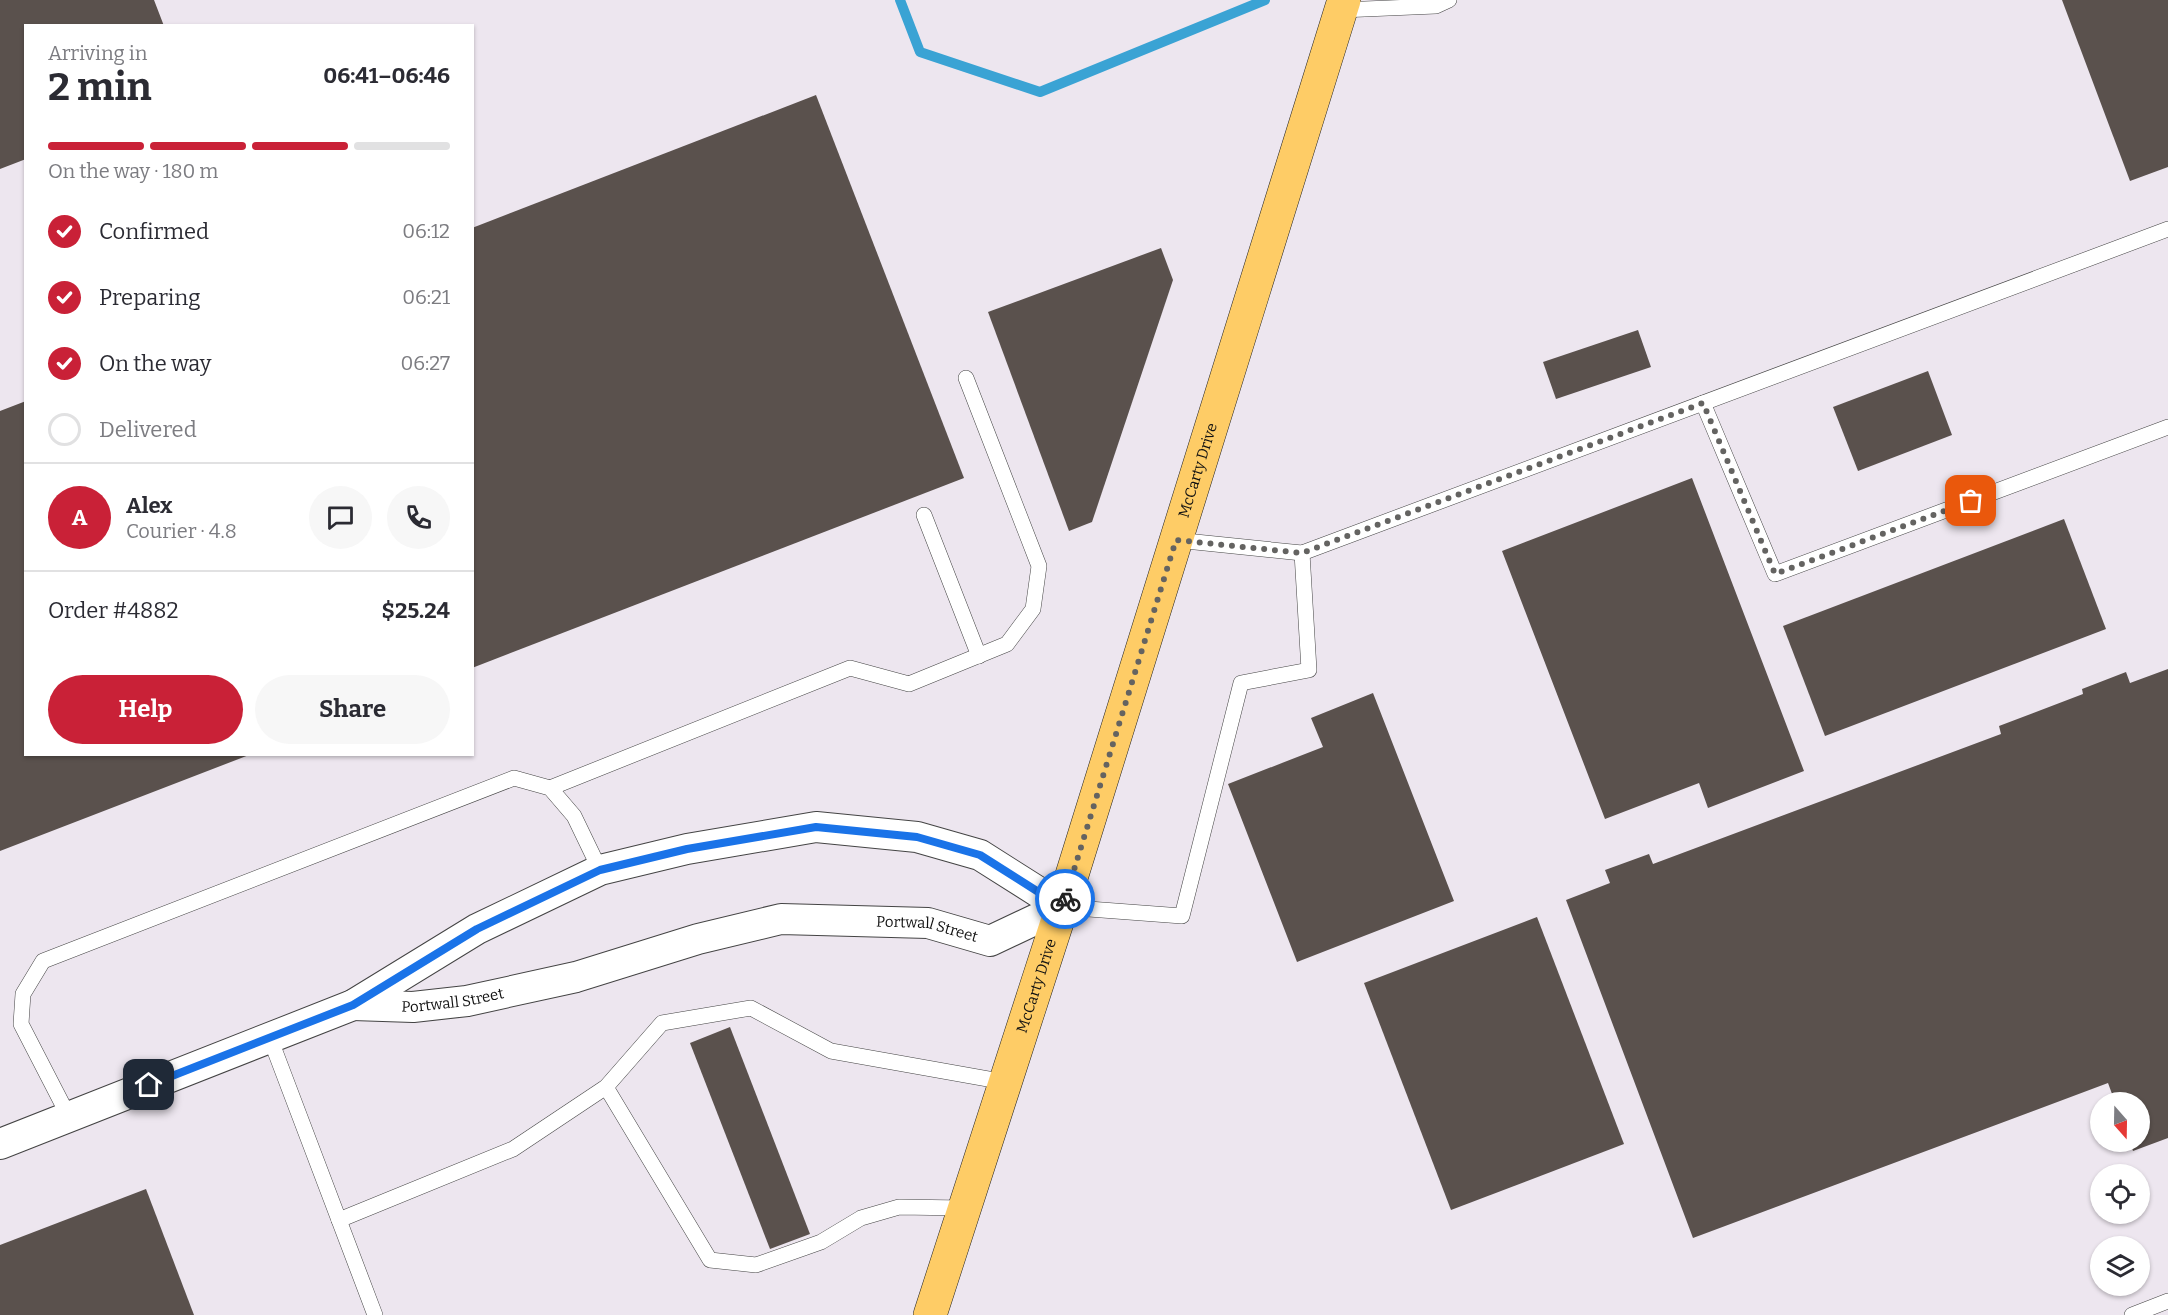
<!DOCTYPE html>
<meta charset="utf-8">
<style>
body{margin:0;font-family:Bitter,serif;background:#f7f7f7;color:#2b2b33;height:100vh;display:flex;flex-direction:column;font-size:22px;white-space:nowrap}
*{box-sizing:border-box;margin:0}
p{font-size:20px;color:#7c7c81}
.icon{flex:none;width:33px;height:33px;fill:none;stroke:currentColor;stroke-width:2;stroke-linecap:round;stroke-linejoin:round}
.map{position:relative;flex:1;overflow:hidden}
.panel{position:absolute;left:24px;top:24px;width:450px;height:732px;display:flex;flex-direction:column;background:#fff;border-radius:0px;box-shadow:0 2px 4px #0004}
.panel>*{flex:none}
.needle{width:39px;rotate:160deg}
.controls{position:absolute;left:2090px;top:1092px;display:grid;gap:12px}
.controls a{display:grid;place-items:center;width:60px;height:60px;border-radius:50%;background:#fff;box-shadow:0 2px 4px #0004;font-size:30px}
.pin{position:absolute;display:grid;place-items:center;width:51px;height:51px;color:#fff;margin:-26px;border-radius:12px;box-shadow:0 3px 9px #0006}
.courier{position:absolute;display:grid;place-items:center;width:60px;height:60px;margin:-30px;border:4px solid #1a73e8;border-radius:50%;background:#fff;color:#222;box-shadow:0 2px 8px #0007}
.overview em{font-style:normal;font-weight:700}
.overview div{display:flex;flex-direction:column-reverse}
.overview{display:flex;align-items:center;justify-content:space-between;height:102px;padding:0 24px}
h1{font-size:39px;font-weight:700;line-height:45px}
.bar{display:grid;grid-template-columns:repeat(4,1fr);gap:9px 6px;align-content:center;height:72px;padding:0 24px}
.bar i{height:8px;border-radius:4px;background:#e1e1e2}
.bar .selected{background:#c92137}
.bar p{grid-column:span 4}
.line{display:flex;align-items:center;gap:15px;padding:0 24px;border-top:2px solid #e1e1e2}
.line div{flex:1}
.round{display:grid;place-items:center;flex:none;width:63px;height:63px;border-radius:32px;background:#f7f7f7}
ol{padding:0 24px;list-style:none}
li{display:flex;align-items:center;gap:18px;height:66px}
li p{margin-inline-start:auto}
li .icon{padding:6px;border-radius:50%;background:#c92137;color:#fff;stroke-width:4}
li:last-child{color:#7c7c81}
li i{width:33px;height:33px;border:3px solid #e1e1e2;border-radius:50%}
.button{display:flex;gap:12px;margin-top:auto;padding:12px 24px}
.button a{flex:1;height:69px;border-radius:36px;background:#c92137;color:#fff;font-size:24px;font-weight:700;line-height:69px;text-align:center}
.button a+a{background:#f7f7f7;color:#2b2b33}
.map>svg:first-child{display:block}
</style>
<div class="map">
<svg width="2168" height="1315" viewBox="0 0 2168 1315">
<rect width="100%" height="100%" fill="#fffcf5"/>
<path fill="#ede6ef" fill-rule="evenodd" d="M0,0h2168v1315h-2168zM26,26h446v728h-446zM2100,1102h39v40h-39zM2100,1174h39v40h-39zM2100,1246h39v40h-39z"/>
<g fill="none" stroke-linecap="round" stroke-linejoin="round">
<polyline stroke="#3aa3d4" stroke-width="10" points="900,0 920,52 1040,92 1265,0"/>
</g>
<g fill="#5a514d">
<polygon points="0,0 154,0 164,26 26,26 26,159 0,169"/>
<polygon points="2062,0 2168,0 2168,167 2130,181"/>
<polygon points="816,95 964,478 472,668 472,228"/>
<polygon points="1161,248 1173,280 1092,522 1069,531 988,312"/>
<polygon points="1638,330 1651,367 1556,399 1543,362"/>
<polygon points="1928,371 1952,435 1858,471 1833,407"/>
<polygon points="26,401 26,754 249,755 0,851 0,411"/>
<polygon points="1692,478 1804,771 1708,808 1699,783 1605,819 1502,551"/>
<polygon points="2064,519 2106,629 1825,736 1783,626"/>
<polygon points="2168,669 2168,1138 2133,1151 2130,1142 2139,1142 2139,1102 2115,1102 2108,1083 1693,1238 1566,900 1610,883 1605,870 1649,854 1653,864 2001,734 1999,726 2083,694 2082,689 2126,672 2130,683"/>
<polygon points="1373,693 1454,901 1297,962 1228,784 1323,747 1311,718"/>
<polygon points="1537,917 1624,1144 1451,1210 1364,983"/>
<polygon points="730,1027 810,1234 770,1249 690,1043"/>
<polygon points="146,1189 194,1315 0,1315 0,1245"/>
</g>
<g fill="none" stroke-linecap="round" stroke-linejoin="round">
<defs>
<g id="service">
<polyline points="1341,10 1436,6 1449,0"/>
<polyline points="1703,403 1775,574 2168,427"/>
<polyline points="924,515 979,656"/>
<polyline points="1176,540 1302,553 2168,229"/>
<polyline points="550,788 850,668 909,684 1007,644 1033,609 1039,566 966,378"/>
<polyline points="1062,907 1182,916 1241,683 1309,670 1302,553"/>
<polyline points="270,1038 375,1315"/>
<polyline points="606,1087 710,1260 756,1265 821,1242 861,1218 899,1207 963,1208"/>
<polyline points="69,1117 21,1024 23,994 43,961 514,778 550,788 574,816 600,870"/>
<polyline points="339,1220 513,1149 606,1087 662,1023 751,1008 831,1051 1005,1082"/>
<polyline points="2132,1315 2168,1301"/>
</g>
<g id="minor">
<path id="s1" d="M353,1005l60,2 54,-6 109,-24 122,-38 83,-20 147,4 62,18 72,-34"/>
<polyline points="0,1144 353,1005 477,929 600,870 687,849 816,827 917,837 980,855 1062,907"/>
</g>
<g id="primary">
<path id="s2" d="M930,1315l132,-408 282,-907"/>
</g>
</defs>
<use href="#service" stroke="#444" stroke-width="16"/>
<use href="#minor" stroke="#444" stroke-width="32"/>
<use href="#primary" stroke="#222" stroke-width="34"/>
<use href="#service" stroke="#fff" stroke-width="15"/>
<use href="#minor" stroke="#fff" stroke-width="30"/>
<use href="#primary" stroke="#fecc66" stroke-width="33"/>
</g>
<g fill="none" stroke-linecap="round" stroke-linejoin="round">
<polyline stroke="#646361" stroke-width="6" stroke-dasharray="0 10.8" points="1065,899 1176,540 1302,553 1703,403 1775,574 1971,501"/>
<polyline stroke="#1a73e8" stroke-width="8" points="149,1085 353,1005 477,929 600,870 687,849 816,827 917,837 980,855 1062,907 1065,899"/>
</g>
<g text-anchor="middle" stroke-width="6" stroke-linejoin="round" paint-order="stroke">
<g font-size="15" fill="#111" stroke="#fff">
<text dy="5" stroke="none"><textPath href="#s2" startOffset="886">McCarty Drive</textPath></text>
<text dy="5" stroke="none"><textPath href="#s1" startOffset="586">Portwall Street</textPath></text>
<text dy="5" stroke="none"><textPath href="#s2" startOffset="346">McCarty Drive</textPath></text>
<text dy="5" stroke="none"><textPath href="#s1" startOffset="100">Portwall Street</textPath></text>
</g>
</g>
</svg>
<div class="controls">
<a><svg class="needle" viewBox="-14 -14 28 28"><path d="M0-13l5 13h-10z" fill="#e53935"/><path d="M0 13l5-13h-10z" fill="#7c7c81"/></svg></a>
<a><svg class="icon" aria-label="locate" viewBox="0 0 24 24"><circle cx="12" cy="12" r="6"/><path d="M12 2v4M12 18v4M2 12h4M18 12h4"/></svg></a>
<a><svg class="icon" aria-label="layers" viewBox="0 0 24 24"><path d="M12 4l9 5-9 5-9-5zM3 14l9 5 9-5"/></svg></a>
</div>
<div class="pin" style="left:1971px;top:501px;background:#ea580c"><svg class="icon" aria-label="bag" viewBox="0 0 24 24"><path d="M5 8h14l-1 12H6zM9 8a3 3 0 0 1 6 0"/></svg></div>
<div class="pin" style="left:149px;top:1085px;background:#1f2937"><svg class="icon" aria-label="home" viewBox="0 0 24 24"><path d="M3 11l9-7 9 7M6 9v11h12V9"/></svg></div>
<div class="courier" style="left:1065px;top:899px"><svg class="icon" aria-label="bike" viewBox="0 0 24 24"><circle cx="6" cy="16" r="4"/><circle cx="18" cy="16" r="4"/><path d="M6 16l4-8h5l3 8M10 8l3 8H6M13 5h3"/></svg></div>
<section class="panel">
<div class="overview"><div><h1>2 min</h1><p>Arriving in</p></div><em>06:41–06:46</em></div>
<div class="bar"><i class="selected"></i><i class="selected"></i><i class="selected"></i><i></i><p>On the way · 180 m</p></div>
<ol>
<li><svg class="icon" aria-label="check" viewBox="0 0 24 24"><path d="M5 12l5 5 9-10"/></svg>Confirmed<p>06:12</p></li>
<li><svg class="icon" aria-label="check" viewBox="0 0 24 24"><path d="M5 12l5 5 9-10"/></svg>Preparing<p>06:21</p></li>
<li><svg class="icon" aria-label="check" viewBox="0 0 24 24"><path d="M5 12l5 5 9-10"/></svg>On the way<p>06:27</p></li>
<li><i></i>Delivered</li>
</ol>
<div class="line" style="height:108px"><b class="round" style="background:#c92137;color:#fff">A</b><div><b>Alex</b><p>Courier · 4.8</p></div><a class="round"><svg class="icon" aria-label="chat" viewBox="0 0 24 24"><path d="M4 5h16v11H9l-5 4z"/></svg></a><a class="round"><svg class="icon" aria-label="phone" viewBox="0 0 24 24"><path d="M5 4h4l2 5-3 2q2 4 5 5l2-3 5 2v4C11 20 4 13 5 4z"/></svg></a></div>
<div class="line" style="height:78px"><div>Order #4882</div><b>$25.24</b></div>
<div class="button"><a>Help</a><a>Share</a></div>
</section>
</div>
